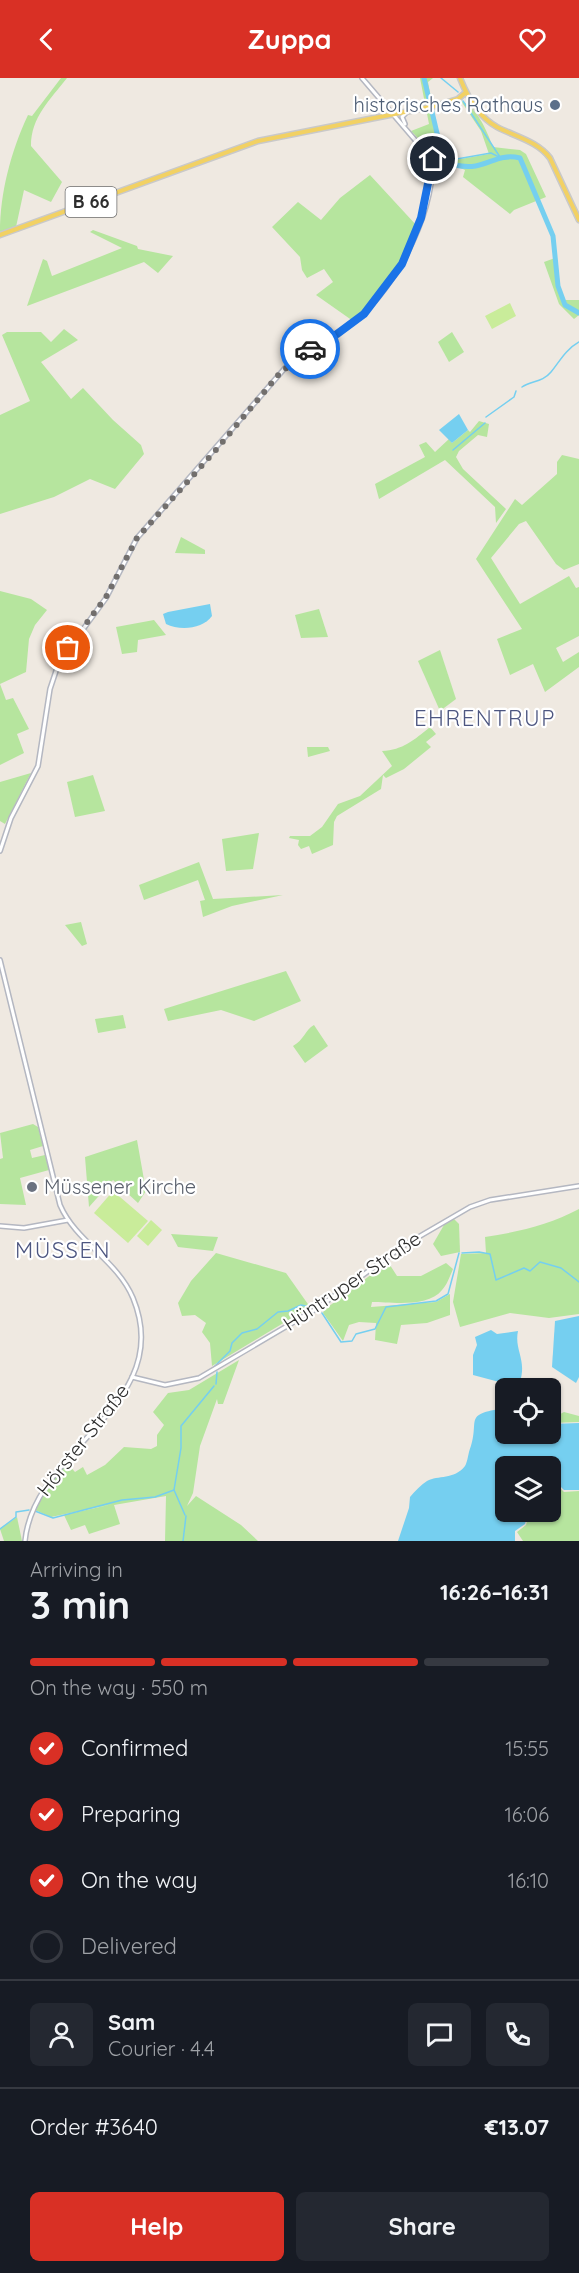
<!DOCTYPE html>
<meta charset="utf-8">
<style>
body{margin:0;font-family:Quicksand,sans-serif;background:#242831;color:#f1f3f6;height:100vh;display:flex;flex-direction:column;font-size:22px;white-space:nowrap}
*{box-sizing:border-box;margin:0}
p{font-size:20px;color:#9ea1a6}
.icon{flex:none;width:33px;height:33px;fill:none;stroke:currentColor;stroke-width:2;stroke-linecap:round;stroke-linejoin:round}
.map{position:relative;height:1463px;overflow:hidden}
.panel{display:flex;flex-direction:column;background:#171b24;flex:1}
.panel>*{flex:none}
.buttons{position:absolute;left:495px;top:1300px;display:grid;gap:12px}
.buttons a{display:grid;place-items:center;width:66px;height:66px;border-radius:9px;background:#171b24;box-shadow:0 2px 4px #0004;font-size:30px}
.pin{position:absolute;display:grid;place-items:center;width:51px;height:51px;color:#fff;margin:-26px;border:3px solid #fff;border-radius:50%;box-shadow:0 2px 6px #0007}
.courier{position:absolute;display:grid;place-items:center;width:60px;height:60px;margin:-30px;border:4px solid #1a73e8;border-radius:50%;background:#fff;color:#222;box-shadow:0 2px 8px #0007}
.summary em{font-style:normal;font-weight:800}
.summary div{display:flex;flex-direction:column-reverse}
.summary{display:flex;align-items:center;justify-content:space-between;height:102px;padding:0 30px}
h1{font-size:39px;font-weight:800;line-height:45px}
.bar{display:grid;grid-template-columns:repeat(4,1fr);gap:9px 6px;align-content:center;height:72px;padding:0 30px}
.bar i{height:8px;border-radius:4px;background:#363941}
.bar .active{background:#d93025}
.bar p{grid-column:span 4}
.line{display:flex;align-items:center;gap:15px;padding:0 30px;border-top:2px solid #363941}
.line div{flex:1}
.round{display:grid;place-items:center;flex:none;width:63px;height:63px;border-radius:9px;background:#242831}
ol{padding:0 30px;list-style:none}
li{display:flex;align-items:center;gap:18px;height:66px}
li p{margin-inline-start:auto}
li .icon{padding:6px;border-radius:50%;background:#d93025;color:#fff;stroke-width:4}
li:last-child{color:#9ea1a6}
li i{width:33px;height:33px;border:3px solid #363941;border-radius:50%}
.action{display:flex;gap:12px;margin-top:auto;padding:12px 30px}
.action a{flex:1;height:69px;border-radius:9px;background:#d93025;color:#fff;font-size:24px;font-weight:800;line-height:69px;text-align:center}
.action a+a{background:#242831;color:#f1f3f6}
header{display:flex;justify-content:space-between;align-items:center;height:78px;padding:0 30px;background:#d93025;color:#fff;font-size:27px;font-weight:800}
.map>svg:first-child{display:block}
</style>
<header><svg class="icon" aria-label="back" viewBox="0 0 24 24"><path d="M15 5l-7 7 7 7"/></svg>Zuppa<svg class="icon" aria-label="heart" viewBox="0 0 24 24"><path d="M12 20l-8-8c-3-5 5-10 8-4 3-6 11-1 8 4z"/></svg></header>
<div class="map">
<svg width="579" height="1463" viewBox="0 0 579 1463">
<rect width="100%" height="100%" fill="#efe9e1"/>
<g fill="#b6e59e">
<path d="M61,0h6c-17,22 -36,39 -36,68l31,36 -11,20 -27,-12 -8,37 -16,5c0,-39 11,-81 28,-117l4,1z"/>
<path d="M420,0h13l-5,4 9,49 18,29 34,-6 -8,-23 -20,-30c16,6 26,30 32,46l27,3 6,4 20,43 -32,13 -4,4 -47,-37 2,-7 -18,-8 -4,2 -32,-33 18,-7z"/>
<path d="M370,97l47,51c-10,36 -37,70 -64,95l-37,-26 17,-13 -9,-13 -17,9 -5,-8 -2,-13 -28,-30 26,-25 23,18 19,-22z"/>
<polygon points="93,152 137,168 138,171 173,178 158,195 144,184 27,228 43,181 47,183 52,198 122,170 90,154"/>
<polygon points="555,180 558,208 565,222 579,222 579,237 574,241 559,226 544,184"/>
<polygon points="64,251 78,262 41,284 71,321 83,310 113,342 141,367 144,376 115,411 90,401 54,419 0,436 0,337 30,323 2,257 7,254 41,254 51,264"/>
<polygon points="452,254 464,274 449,284 438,264"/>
<polygon points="479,343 489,346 487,359 478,357 459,373 456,379 463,391 506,431 496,445 495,429 445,382 379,421 375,406 425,379 419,367 426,364 435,374 449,361 452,365 468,352 470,354"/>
<polygon points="562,377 579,381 579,486 564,492 556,486 526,443 519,446 491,480 520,526 569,498 576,510 579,509 579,558 556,570 563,584 579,574 579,589 545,614 533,586 510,597 497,561 522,551 476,481 515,421 522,427 557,396 557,384"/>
<polygon points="181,459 205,472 205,476 175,475"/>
<polygon points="0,513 31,521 47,532 35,547 29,561 26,594 0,606"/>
<polygon points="319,531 328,559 301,560 295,537"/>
<polygon points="154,542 166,557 138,562 137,574 122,576 116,549"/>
<polygon points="440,572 456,621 440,633 418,583"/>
<polygon points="0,606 6,622 13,620 29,651 17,656 24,675 0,687"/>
<path d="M430,649l6,7 -10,8 5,5 -27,22 -18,9 -3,-3 -2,14 -44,27 -3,6 -1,23 -21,9 -3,-8 -8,3 -3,-4 1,-5 -10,-2 1,-2h20l12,-9 16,-23 22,-8 32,-30 -10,-15c21,-1 32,-11 48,-24z"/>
<polygon points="307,669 328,669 330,673 308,679"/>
<polygon points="31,695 5,746 0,743 0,704"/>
<polygon points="93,697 105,733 75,739 67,704"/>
<polygon points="259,755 253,791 226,793 222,761"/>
<polygon points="199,784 213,821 283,817 232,828 203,839 200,823 205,822 198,802 144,822 139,807"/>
<polygon points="81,844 87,866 82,868 65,847"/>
<polygon points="286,893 301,923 254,943 221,932 168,943 164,931"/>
<polygon points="123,937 126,950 98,955 95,941"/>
<path d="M314,947l14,21 -23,17 -12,-17c11,-6 12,-16 21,-21z"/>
<polygon points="33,1046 38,1049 43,1068 30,1072 32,1080 45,1077 49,1092 20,1100 26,1127 0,1126 0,1081 3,1080 0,1055"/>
<polygon points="137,1062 146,1113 138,1125 113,1102 89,1129 85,1079"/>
<path d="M579,1131v105l-30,4 -39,-5 -50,14 -7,-25 8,-48 25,-1 -1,-16c33,-5 64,-12 94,-28z"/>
<polygon points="454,1141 459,1146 460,1174 441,1178 433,1166 444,1147"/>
<polygon points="171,1156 218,1159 213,1173 178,1169"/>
<polygon points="216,1175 286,1195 310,1229 212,1288 210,1265 202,1254 206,1245 195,1237 182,1238 178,1225 191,1203"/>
<path d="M388,1184l9,14h24l25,-13 7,6c-3,7 -6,16 -11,21 -14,18 -51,12 -70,12l-1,5 65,-5 14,-8v21l-23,8 -26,2 -4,19 -22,-4 1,-17 -17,-1 -10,3 -6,16 -20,-28 1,-3z"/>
<polygon points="239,1282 223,1326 218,1326 217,1321 200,1368 193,1415 187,1428 196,1418 241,1447 258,1463 165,1463 166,1418 114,1427 120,1446 89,1456 85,1447 71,1452 64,1437 113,1426 51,1439 35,1432 48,1408 67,1385 75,1394 83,1389 87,1397 105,1387 124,1369 151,1371 157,1368 157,1357 164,1347 153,1334 168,1315 189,1312"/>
<polygon points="564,1334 579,1338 579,1344 551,1345 551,1341"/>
<polygon points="558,1408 564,1414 579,1413 579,1463 523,1463 517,1454 526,1447 530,1434 550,1434 551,1412"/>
<polygon points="17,1439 22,1463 4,1463 0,1451"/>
</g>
<g fill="#c9ec9a">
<polygon points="510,225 516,238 492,251 485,238"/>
<polygon points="113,1113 148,1143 128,1165 94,1135"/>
<polygon points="151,1142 162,1152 148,1168 137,1158"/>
</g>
<g fill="#75cff0">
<polygon points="459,336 468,352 452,365 439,352"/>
<path d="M210,526l2,12c-9,13 -32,15 -46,8l-3,-10 5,-2z"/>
<polygon points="579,1238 579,1299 576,1305 552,1289 555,1243"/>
<path d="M491,1252l6,4 21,-3c-4,19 9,28 2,51l-17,1 -30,-8v-20l4,-10 -2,-8z"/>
<path d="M505,1330l1,26h44l1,-10 28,-1v67h-15l-6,-6 -7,4 -1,-21h-44v45h22l-3,12 -10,7v10h-117l11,-33 1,-11c5,-6 11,-12 17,-16 11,-6 27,-1 38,-15 2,-3 3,-10 4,-14 13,-33 -9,-37 36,-44z"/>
</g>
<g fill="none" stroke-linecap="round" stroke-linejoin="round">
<g stroke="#75cff0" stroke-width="1.5">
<polyline points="441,0 458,14"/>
<polyline points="463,23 500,79"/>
<polyline points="451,82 491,75 499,79"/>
<path d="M522,309c9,-6 21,-5 29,-15 9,-11 14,-22 28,-30"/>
<polyline points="486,339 514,319 516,313"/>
<polyline points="453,372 485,345"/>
<polyline points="462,1175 479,1174 490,1176 496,1202 524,1190 530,1193 540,1184 561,1190 579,1204"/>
<polyline points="322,1235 341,1264 352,1263 356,1256 375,1251 386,1229 436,1223 448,1216 459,1175"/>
<polyline points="214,1289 230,1273 232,1265 242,1255 257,1251 278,1234 288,1233 301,1227 310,1229"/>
<polyline points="216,1306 217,1294"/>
<polyline points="35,1433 53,1440 122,1422 155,1419 174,1412"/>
<polyline points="185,1437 174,1412 181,1370 181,1348 214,1308"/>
<polyline points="0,1451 16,1439 16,1434 29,1432"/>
<polyline points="183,1463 186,1438"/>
</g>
<path stroke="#75cff0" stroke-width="5" d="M424,0l17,72 14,15c32,7 38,-13 65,-7l33,78 5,50 7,19 14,8"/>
<defs>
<g id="tertiary">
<polyline points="405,46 402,39 406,35"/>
<path d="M0,773l11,-33 27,-52 12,-77 9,-27 47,-64 31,-60 148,-170c18,-18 41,-25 61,-40 47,-34 86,-108 87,-167l-71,-83"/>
<path d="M0,882l60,245c16,37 57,55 73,93 44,107 -99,149 -108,243"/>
<polyline points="0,1148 24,1150 68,1142"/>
<polyline points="132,1299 165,1307 199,1300 316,1231 403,1168 470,1129 490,1122 579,1108"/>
</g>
<g id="primary">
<path d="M460,0c7,18 19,39 37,49 19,10 40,14 53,31l29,62"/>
<polyline points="0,157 258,63 435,28 458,21 465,15"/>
</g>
</defs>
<use href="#tertiary" stroke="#b4b7c1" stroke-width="6"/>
<use href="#primary" stroke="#c9c9c9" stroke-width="7"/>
<use href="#tertiary" stroke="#fff" stroke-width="3"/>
<use href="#primary" stroke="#f2d163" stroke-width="4"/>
</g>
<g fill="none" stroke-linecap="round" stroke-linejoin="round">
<polyline stroke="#726f6d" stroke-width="6" stroke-dasharray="0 10.8" points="68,570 106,519 137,460 215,373 280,295 310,271"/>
<polyline stroke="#1a73e8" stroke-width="8" points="310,271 337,256 364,236 402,186 421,140 433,81"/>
</g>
<circle fill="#5c6f8a" stroke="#fff" stroke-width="2" cx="555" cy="27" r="6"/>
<circle fill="#6b7280" stroke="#fff" stroke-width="2" cx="32" cy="1109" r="6"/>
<g text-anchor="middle" stroke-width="4.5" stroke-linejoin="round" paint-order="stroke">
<rect fill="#fff" stroke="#6d6d6d" stroke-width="1.5" x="65.5" y="109" width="51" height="30" rx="4.5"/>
<g font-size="18" font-weight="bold" fill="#2e2e2e">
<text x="91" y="130">B 66</text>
</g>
<g font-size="20" fill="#4e5e75" stroke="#fff" text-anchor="end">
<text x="543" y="34">historisches Rathaus</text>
</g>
<g font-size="20" fill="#5b616d" stroke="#fff" text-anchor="start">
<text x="44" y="1116">Müssener Kirche</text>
</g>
<g font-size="20" fill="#2e2e2e" stroke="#fff">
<text transform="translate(352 1203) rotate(-34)" y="7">Hüntruper Straße</text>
<text transform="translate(83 1362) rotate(-52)" y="7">Hörster Straße</text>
</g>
<g font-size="22" letter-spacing="1.5" fill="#4d5680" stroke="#fff">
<text x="485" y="648">EHRENTRUP</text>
<text x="63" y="1180">MÜSSEN</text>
</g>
</g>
</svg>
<div class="buttons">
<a><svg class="icon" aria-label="locate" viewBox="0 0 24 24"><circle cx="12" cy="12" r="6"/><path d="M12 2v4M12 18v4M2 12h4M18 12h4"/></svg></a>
<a><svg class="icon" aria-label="layers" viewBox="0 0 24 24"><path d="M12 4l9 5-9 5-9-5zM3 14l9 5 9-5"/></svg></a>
</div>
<div class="pin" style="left:68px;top:570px;background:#ea580c"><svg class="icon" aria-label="bag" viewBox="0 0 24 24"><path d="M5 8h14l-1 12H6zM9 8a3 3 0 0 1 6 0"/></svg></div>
<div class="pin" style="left:433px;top:81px;background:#1f2937"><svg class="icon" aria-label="home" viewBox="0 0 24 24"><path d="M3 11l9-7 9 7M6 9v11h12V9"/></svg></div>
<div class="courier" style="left:310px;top:271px"><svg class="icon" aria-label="car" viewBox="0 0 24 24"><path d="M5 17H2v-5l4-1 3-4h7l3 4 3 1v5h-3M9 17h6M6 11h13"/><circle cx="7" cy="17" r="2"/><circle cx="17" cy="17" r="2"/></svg></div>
</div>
<section class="panel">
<div class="summary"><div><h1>3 min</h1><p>Arriving in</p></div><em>16:26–16:31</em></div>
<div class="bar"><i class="active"></i><i class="active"></i><i class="active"></i><i></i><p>On the way · 550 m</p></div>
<ol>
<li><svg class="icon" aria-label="check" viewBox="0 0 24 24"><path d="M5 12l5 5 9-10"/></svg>Confirmed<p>15:55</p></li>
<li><svg class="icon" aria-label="check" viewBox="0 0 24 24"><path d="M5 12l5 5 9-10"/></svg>Preparing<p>16:06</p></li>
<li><svg class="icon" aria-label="check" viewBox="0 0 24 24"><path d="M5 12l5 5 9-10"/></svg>On the way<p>16:10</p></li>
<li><i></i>Delivered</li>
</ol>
<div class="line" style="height:108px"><a class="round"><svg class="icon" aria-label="person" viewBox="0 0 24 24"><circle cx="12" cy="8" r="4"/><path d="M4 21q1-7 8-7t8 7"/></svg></a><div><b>Sam</b><p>Courier · 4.4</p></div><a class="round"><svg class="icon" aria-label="chat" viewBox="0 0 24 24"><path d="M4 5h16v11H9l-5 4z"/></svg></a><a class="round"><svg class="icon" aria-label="phone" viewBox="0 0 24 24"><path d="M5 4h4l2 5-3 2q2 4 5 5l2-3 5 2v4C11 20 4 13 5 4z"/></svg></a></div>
<div class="line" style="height:78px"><div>Order #3640</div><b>€13.07</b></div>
<div class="action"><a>Help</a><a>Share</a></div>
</section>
